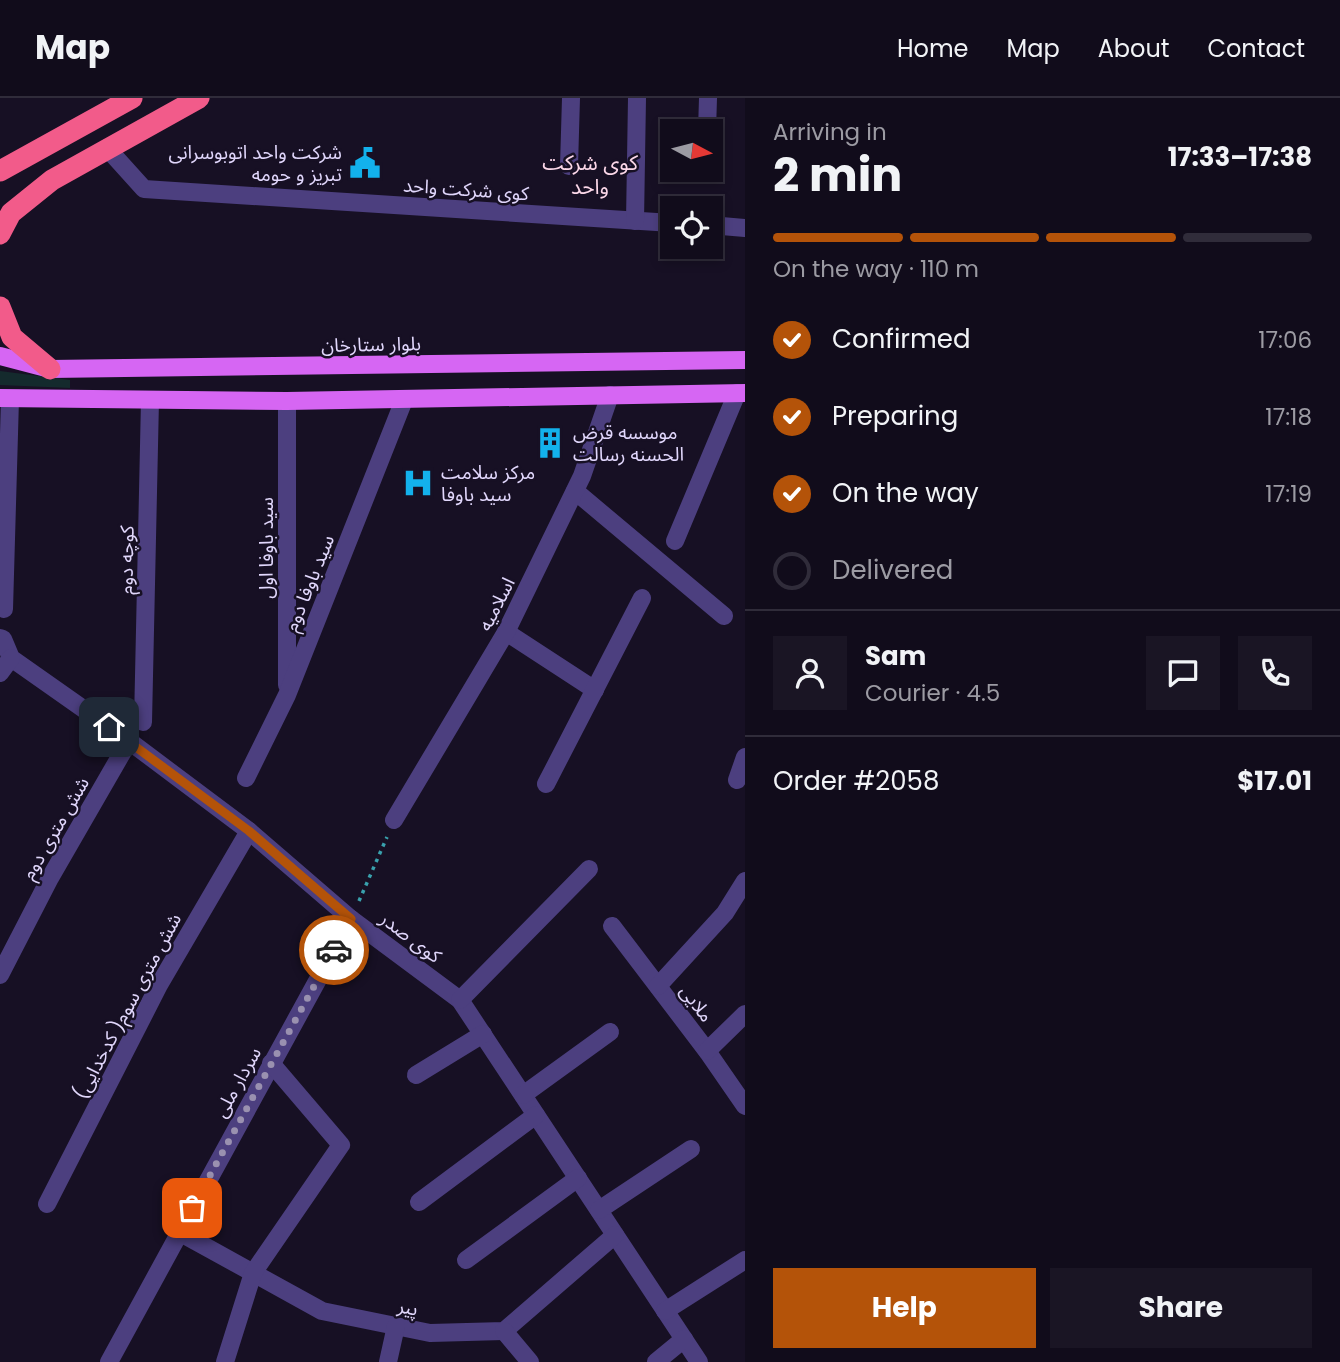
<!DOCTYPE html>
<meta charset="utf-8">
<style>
body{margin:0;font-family:Poppins,"Noto Sans Arabic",sans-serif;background:#1a1524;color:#f1f3f6;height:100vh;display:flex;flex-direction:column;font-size:26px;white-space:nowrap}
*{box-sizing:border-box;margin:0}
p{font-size:23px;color:#9c9ba3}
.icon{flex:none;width:38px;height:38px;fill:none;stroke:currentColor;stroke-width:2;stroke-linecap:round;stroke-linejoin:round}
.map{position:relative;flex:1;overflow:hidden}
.panel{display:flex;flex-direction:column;background:#110c1b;width:595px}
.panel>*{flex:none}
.needle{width:46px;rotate:97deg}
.tools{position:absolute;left:660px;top:21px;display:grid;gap:14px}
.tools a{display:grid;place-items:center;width:63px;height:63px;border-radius:0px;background:#110c1b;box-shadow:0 4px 10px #0003,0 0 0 2px #302c3a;font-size:35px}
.pin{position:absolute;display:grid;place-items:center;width:60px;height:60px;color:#fff;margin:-30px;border-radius:14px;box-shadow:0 4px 10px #0006}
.courier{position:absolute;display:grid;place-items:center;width:70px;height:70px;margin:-35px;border:5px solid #b45309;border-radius:50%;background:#fff;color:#222;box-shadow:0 2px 9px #0007}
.headline em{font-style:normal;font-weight:700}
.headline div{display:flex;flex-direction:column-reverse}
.headline{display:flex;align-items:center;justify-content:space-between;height:119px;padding:0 28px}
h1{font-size:46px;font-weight:700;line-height:52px}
.bar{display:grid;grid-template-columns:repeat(4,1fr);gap:10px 7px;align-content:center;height:84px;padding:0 28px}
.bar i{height:9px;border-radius:5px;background:#302c3a}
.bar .selected{background:#b45309}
.bar p{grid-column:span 4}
.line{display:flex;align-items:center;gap:18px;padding:0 28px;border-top:2px solid #302c3a}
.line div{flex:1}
.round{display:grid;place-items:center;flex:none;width:74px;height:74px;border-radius:0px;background:#1a1524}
ol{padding:0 28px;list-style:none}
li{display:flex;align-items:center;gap:21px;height:77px}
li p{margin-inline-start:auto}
li .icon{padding:7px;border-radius:50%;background:#b45309;color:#fff;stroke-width:4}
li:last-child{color:#9c9ba3}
li i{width:38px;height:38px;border:4px solid #302c3a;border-radius:50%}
.action{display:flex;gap:14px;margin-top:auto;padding:14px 28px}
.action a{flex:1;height:80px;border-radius:0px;background:#b45309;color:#fff;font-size:28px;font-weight:700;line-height:80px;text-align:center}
.action a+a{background:#1a1524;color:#f1f3f6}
header{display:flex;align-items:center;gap:42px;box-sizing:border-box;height:98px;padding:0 35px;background:#110c1b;border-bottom:2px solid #302c3a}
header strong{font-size:33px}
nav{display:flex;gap:38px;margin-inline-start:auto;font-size:24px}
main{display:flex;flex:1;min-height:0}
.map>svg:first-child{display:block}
</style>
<header>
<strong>Map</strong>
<nav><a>Home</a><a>Map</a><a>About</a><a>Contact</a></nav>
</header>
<main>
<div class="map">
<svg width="745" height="1264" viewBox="0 0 745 1264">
<rect width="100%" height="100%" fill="#171024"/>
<polygon fill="#142a2d" points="0,273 70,282 70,290 0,287"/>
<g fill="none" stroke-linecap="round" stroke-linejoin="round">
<polyline stroke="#39a1ad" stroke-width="3.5" stroke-dasharray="3.5 5" stroke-linecap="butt" points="359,803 387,739"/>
<g stroke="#4c3f7f" stroke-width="18">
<polyline points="707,33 708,0"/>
<polyline points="107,50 144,91 672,125"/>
<polyline points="569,68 571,0"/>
<polyline points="706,74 706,72"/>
<polyline points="635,123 637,0"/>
<polyline points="710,127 745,130"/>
<polyline points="575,393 724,518"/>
<polyline points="675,443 737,295"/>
<polyline points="4,511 10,301"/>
<polyline points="506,534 595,592"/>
<polyline points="0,540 3,541 11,560 129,643 249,733 351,821 460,902 699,1264"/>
<polyline points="0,575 11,560"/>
<polyline points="287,587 287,303"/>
<polyline points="143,624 150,302"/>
<polyline points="246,680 287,597 404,302"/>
<polyline points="737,682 745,659"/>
<polyline points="546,686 642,500"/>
<polyline points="394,722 506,534 582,378 610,297"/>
<polyline points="612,828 707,953 745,1008"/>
<polyline points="0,877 50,780 129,643"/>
<polyline points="658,888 725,815 745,783"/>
<polyline points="460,902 589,771"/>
<polyline points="707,953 745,916"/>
<polyline points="416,977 483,936"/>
<polyline points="523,997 610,934"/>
<polyline points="419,1104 536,1017"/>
<polyline points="47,1106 159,887 249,733"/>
<polyline points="599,1112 691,1051"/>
<polyline points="179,1134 322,1213 430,1235 504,1233 615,1137"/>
<polyline points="466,1162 578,1080"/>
<polyline points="665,1213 745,1162"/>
<polyline points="504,1233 530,1264"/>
<polyline points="109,1264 351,821"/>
<polyline points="225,1264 253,1175 341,1047 271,965"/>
<polyline points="388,1264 396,1228"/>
<polyline points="656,1264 684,1241"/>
</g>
<g stroke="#d666f3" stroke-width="18">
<polyline points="0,258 50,271 745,262"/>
<polyline points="0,300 287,303 745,295"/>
</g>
<g stroke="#f25b8a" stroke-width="21">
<polyline points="0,73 132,0"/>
<polyline points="0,136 11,115 52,82 199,0"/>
<polyline points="0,209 12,239 50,271"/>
</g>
</g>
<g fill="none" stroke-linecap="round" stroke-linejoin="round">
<polyline stroke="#9a91b0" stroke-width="7" stroke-dasharray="0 12.6" points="192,1110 334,852"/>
<polyline stroke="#b45309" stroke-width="9" points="109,629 249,733 351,821 334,852"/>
</g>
<defs>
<symbol id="civic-bare" viewBox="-9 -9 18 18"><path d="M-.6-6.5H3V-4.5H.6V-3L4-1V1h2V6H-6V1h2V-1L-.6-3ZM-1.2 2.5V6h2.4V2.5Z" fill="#13b1ec" stroke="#171024" stroke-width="2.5" paint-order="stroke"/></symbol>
<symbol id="building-bare" viewBox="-9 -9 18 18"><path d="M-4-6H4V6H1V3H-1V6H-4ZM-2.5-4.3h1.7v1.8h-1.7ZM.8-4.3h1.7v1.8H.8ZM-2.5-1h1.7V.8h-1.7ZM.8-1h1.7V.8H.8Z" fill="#13b1ec" stroke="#171024" stroke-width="2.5" paint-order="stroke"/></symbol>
<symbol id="hospital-bare" viewBox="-9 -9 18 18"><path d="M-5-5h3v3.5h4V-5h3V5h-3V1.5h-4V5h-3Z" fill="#13b1ec" stroke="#171024" stroke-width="2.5" paint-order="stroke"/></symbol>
</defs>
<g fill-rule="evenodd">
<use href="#civic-bare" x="343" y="43" width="44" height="44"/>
<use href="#building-bare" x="528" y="323" width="44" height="44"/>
<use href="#hospital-bare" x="396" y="363" width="44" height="44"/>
</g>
<g text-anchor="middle" stroke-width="5" stroke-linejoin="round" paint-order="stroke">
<g font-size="19" fill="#e1d7fc" stroke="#171024" text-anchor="start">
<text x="342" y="61" text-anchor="end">شرکت واحد اتوبوسرانی<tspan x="342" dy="22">تبریز و حومه</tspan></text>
<text x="573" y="341">موسسه قرض<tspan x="573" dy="22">الحسنه رسالت</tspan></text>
<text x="441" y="381">مرکز سلامت<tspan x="441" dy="22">سید باوفا</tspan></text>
</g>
<g font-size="19" fill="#e1d7fc" stroke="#171024">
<text transform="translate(466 91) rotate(4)" y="7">کوی شرکت واحد</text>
<text transform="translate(371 246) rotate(-1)" y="7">بلوار ستارخان</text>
<text transform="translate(266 450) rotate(-90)" y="7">سید باوفا اول</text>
<text transform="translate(126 462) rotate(-89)" y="7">کوچه دوم</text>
<text transform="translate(309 485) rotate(-68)" y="7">سید باوفا دوم</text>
<text transform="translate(496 506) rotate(-63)" y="7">اسلامیه</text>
<text transform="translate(55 730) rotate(-60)" y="7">شش متری دوم</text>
<text transform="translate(411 839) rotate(37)" y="7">کوی صدر</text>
<text transform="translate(697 905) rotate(53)" y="7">ملایی</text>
<text transform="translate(127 908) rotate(-62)" y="7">(کدخدایی )شش متری سوم</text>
<text transform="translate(237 984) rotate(-61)" y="7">سردار ملی</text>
<text transform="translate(408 1209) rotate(11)" y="7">پیر</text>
</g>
<g font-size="21" fill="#fcd8e9" stroke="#171024">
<text x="590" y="72">کوی شرکت<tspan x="590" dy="24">واحد</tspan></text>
</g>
</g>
</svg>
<div class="tools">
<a><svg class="needle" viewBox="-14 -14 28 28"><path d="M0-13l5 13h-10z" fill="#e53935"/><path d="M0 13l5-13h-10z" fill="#9c9ba3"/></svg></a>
<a><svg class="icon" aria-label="locate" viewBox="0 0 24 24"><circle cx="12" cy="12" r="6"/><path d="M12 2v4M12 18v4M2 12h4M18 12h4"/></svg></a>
</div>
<div class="pin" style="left:192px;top:1110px;background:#ea580c"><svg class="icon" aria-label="bag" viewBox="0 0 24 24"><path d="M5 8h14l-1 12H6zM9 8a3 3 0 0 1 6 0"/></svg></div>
<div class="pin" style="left:109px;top:629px;background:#1f2937"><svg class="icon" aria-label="home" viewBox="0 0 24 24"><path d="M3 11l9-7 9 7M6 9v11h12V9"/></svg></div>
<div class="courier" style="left:334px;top:852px"><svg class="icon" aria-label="car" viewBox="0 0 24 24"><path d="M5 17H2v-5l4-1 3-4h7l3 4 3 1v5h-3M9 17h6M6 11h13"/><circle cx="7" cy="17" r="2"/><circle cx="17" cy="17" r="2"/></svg></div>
</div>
<section class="panel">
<div class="headline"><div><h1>2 min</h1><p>Arriving in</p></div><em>17:33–17:38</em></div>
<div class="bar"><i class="selected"></i><i class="selected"></i><i class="selected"></i><i></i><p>On the way · 110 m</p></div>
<ol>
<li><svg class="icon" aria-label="check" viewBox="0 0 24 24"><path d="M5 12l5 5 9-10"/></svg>Confirmed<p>17:06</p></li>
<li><svg class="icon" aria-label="check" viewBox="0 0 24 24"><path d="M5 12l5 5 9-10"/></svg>Preparing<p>17:18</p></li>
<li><svg class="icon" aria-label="check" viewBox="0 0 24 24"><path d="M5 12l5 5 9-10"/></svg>On the way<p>17:19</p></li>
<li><i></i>Delivered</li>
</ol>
<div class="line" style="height:126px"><a class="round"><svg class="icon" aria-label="person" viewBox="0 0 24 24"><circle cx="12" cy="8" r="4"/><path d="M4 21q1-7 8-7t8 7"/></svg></a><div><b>Sam</b><p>Courier · 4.5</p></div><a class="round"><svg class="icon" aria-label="chat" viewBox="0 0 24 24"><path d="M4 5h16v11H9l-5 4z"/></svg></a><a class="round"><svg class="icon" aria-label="phone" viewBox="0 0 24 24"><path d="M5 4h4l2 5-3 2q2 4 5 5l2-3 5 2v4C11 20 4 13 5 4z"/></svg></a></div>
<div class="line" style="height:91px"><div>Order #2058</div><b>$17.01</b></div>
<div class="action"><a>Help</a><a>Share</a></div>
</section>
</main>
